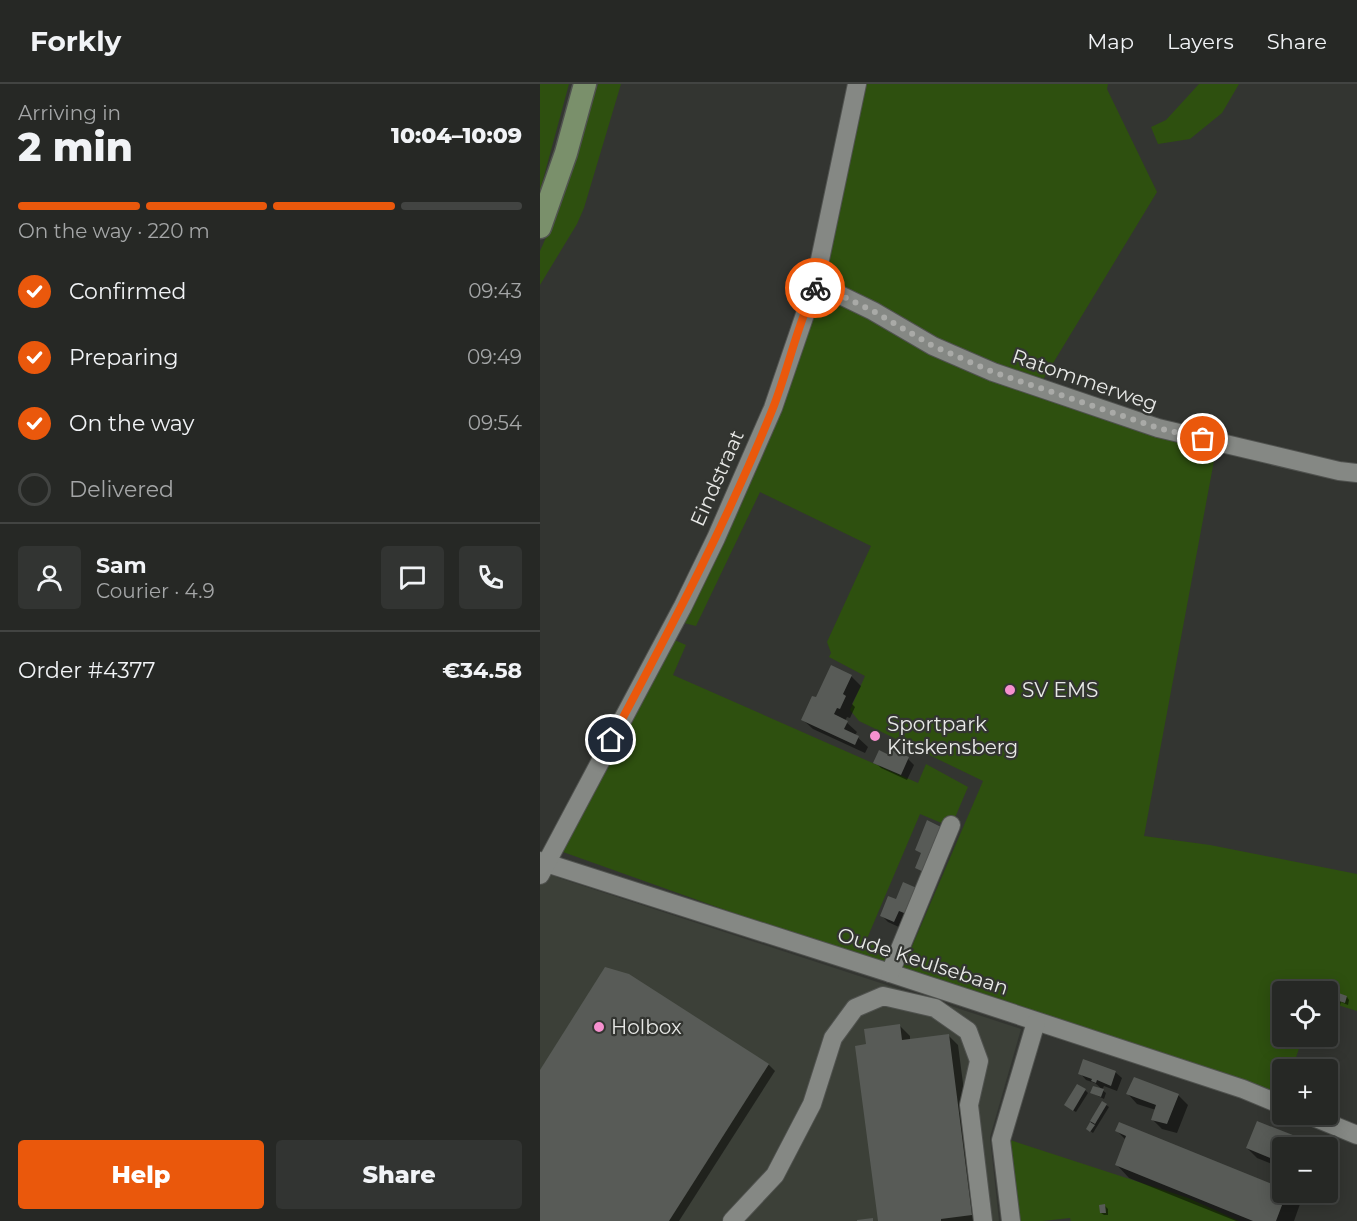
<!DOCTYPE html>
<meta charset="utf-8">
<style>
body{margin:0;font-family:Montserrat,sans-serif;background:#323432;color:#f1f3f6;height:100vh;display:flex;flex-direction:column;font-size:22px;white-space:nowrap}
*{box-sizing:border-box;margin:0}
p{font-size:20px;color:#a4a6a7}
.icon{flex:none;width:33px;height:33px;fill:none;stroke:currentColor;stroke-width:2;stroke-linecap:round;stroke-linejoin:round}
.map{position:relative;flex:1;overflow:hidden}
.side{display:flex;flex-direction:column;background:#262825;width:540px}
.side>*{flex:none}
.controls{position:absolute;left:732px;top:897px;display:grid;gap:12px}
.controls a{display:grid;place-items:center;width:66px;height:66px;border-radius:6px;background:#262825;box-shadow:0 3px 15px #0003,0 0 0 2px #424442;font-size:30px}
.pin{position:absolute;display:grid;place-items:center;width:51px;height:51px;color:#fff;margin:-26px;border:3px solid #fff;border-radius:50%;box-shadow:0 2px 6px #0007}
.courier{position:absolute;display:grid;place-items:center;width:60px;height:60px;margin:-30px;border:4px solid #ea580c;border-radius:50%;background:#fff;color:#222;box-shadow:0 2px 8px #0007}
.overview em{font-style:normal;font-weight:800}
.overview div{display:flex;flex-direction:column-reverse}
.overview{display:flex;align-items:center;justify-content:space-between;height:102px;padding:0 18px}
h1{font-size:39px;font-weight:800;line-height:45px}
.bar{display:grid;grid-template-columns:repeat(4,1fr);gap:9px 6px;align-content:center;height:72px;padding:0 18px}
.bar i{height:8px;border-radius:4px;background:#424442}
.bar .current{background:#ea580c}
.bar p{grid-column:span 4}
.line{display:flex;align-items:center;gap:15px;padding:0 18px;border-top:2px solid #424442}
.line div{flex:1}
.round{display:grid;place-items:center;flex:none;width:63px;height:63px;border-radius:6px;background:#323432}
ol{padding:0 18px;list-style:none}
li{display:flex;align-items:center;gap:18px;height:66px}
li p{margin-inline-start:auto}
li .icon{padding:6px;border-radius:50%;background:#ea580c;color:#fff;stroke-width:4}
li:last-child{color:#a4a6a7}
li i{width:33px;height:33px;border:3px solid #424442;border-radius:50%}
.action{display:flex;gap:12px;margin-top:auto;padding:12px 18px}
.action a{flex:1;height:69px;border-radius:6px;background:#ea580c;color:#fff;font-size:24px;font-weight:800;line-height:69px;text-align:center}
.action a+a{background:#323432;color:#f1f3f6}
header{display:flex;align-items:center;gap:36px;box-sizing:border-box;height:84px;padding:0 30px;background:#262825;border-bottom:2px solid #424442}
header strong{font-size:28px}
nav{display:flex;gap:33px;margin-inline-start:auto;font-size:21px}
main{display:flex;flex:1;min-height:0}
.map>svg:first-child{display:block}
</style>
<header>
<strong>Forkly</strong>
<nav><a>Map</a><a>Layers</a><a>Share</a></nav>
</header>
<main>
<section class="side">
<div class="overview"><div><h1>2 min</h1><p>Arriving in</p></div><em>10:04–10:09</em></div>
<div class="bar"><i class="current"></i><i class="current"></i><i class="current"></i><i></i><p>On the way · 220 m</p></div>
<ol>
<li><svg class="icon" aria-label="check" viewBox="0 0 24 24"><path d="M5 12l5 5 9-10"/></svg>Confirmed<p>09:43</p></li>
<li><svg class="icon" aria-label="check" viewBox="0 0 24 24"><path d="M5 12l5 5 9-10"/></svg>Preparing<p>09:49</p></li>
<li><svg class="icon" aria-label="check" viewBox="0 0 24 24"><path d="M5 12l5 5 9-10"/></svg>On the way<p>09:54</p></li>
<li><i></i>Delivered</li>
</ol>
<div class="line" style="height:108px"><a class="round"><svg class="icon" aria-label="person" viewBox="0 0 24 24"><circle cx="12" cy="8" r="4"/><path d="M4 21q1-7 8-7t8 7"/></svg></a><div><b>Sam</b><p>Courier · 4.9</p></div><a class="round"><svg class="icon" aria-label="chat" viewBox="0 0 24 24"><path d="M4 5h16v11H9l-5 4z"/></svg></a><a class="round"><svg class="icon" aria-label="phone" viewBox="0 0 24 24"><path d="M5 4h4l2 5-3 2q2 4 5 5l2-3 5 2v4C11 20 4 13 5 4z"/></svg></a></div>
<div class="line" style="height:78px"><div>Order #4377</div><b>€34.58</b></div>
<div class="action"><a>Help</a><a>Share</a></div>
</section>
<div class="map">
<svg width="817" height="1137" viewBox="0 0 817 1137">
<rect width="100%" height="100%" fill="#333531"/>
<polygon fill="#3c4038" points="0,783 19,794 481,945 450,1053 459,1137 0,1137"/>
<g fill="#2e500f">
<polygon points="0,0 29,0 0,107"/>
<polygon points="58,0 81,0 44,124 37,140 0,201 0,167 19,124"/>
<polygon points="320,0 568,0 567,5 617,108 501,299 406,261 286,196 282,186"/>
<polygon points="659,0 699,0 682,29 650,55 618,60 611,43 626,36"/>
<polygon points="287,216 676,366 604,752 670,761 817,790 817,927 788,918 788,908 742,908 742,952 763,953 752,985 742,986 742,1013 361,888 443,697 319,637 310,626 325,592 289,573 291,569 287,558 331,462 220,408 156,542 140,538 276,219"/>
<polygon points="130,554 146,561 133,591 378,699 386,680 428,703 411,743 380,730 326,857 357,868 351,885 23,768"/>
<polygon points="470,1056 648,1114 699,1137 531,1137 530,1134 503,1137 477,1137"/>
</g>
<g fill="#0007">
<polygon points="311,592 321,602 312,620 315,623 310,634 307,633 305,637 317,648 315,651 328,663 325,669 273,645 263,636 276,615"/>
<polygon points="348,672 368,675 374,681 367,696 341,684 335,678"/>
<polygon points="378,807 361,844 348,838 342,832 356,817"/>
<polygon points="88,892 229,981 235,987 139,1137 0,1137 0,988"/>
<polygon points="794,909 807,913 809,916 808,921 801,918 799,924 793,922 790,920"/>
<polygon points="360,942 370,952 370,956 408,951 418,961 441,1137 340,1137 328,962"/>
<polygon points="575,988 582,994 577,1007 564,1002 562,1006 566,1009 564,1015 552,1009 563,1006 555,999 546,996 540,989"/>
<polygon points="545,1006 548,1009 536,1028 529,1024"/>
<polygon points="588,1010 638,1011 648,1021 637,1049 622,1045 612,1035 616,1026 597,1020"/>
<polygon points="563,1019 569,1023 553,1049 547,1045"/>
<polygon points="580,1040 742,1105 742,1108 748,1108 760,1120 754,1137 696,1137 589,1094 576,1080 586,1056 577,1047"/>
<polygon points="707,1064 742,1064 742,1084 717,1074"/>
<polygon points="565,1122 568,1125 568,1131 564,1131 561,1129"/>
</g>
<g fill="#585b57">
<polygon points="291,581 312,591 303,610 306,612 300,625 297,624 294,630 308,637 304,645 319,652 315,661 261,636 272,612 276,613"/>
<polygon points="350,665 369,673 361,691 333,679 339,666 347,670"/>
<polygon points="387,736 405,745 386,789 375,784 381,769 375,766"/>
<polygon points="363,798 379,805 369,831 359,827 354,838 340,832 348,812 356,815"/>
<polygon points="65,883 89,890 229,980 129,1137 0,1137 0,986"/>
<polygon points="793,907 807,912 805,919 799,917 797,923 788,920"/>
<polygon points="360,940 362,956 409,950 432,1131 401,1135 401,1137 338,1137 315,962 326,960 324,945"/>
<polygon points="543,975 576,987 571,1002 557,996 556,999 551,997 552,995 538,990"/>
<polygon points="594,993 639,1010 627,1040 611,1036 616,1021 586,1010"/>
<polygon points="537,1000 546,1005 533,1027 524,1021"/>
<polygon points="553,1002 564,1005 561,1013 550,1009"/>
<polygon points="562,1017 567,1020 555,1040 550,1037"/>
<polygon points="717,1037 783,1063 783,1064 742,1064 742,1079 706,1064"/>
<polygon points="550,1038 555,1041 550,1048 546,1045"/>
<polygon points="579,1038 742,1104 742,1108 747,1108 736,1137 713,1137 575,1081 586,1052 575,1047"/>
<polygon points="565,1120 566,1129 560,1129 559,1121"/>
<polygon points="333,1134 333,1137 317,1137 317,1136"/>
</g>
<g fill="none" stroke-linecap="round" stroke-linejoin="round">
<defs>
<g id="minor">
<polyline points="274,204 298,210 333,227 393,262 453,288 618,344 799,387 817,389"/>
<polyline points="0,777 350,889 703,1005 742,1021"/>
<polyline points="0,791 143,522 176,454 233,324 274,204 317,0"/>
<polyline points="350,889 411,741"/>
<polyline points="766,1030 817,1051"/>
<polyline points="192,1137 235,1091 272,1020 293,954 315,924 343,912 395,924 428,947 439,977 429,1021 443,1137"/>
<polyline points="471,1137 461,1056 496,938"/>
</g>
<polyline id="major" points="0,143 26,69 45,0"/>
</defs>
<use href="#minor" stroke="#50524f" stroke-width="20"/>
<use href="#major" stroke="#50524f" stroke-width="25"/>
<use href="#minor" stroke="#858884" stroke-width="18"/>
<use href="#major" stroke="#7a906b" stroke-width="22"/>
</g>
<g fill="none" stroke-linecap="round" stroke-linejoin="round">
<polyline stroke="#a9aaa7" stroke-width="6" stroke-dasharray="0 10.8" points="275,204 298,210 333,227 393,262 453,288 618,344 663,355"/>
<path stroke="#ea580c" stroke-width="8" d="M71,656c58,-109 116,-217 162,-332 15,-38 24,-83 42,-120"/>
</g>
<g fill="#f690cf" stroke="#333531" stroke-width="2">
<circle cx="470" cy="606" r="6"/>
<circle cx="335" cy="652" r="6"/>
<circle cx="59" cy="943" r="6"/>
</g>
<g text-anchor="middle" stroke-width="4.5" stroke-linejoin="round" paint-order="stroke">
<g font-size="20" fill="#e8e9e7" stroke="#333531">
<text transform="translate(545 296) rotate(19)" y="7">Ratommerweg</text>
<text transform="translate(177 394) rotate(-66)" y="7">Eindstraat</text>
<text transform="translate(383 877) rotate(18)" y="7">Oude Keulsebaan</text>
</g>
<g font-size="20" fill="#e8e9e7" stroke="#333531" text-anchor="start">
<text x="482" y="613">SV EMS</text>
<text x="347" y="647">Sportpark<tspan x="347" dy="23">Kitskensberg</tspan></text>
<text x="71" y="950">Holbox</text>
</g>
</g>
</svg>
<div class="controls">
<a><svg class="icon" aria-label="locate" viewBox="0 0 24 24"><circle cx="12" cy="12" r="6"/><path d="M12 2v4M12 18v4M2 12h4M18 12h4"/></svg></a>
<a>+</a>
<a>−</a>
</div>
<div class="pin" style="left:663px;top:355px;background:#ea580c"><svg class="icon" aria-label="bag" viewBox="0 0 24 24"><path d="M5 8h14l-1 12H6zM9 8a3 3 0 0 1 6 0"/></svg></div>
<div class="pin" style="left:71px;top:656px;background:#1f2937"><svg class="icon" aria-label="home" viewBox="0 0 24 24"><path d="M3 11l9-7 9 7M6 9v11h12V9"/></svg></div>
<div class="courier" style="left:275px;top:204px"><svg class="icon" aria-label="bike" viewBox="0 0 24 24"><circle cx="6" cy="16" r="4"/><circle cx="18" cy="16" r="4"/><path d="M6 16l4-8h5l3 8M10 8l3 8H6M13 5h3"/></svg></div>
</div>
</main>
